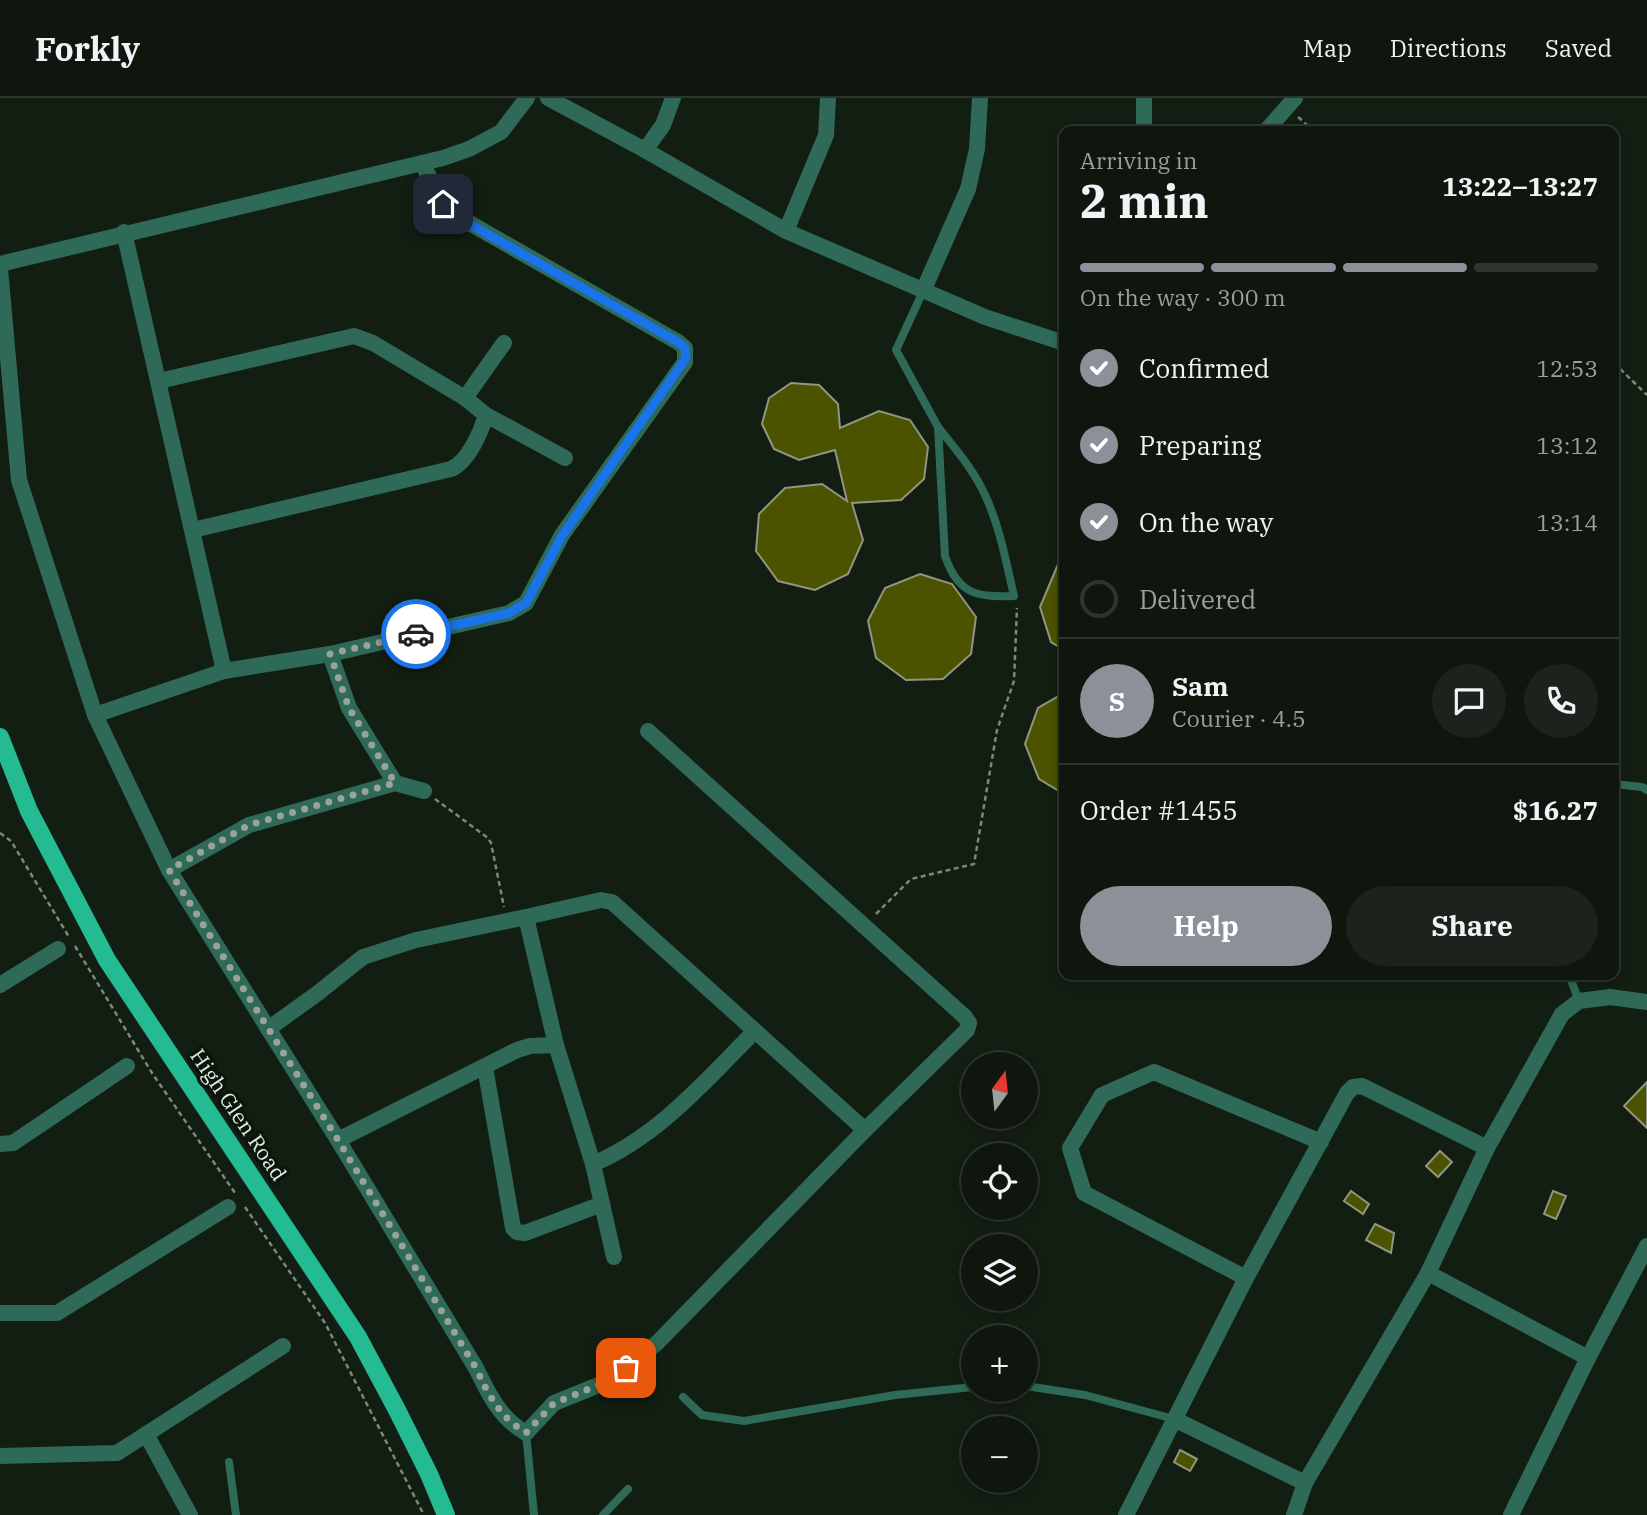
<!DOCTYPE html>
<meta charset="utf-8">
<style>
body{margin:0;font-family:"IBM Plex Serif",serif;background:#1c231c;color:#f1f3f6;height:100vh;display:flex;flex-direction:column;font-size:26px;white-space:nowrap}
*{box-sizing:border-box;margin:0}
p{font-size:23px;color:#9b9f9e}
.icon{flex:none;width:38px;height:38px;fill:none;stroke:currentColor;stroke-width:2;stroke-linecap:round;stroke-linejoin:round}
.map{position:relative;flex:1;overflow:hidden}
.side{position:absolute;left:1059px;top:28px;width:560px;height:854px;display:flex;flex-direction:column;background:#0e160e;border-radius:14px;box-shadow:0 4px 10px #0003,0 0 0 2px #2e352e}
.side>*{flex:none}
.needle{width:46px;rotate:15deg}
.tools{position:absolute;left:961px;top:954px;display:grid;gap:14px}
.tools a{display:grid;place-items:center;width:77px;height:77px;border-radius:50%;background:#0e160e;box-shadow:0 4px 10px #0003,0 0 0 2px #2e352e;font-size:35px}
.pin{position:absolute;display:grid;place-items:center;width:60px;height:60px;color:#fff;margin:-30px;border-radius:14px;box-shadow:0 4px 10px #0006}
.courier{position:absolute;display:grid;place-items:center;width:70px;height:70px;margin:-35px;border:5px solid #1a73e8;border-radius:50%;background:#fff;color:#222;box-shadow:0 2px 9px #0007}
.overview em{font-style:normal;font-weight:700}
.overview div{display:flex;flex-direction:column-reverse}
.overview{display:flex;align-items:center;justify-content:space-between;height:119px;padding:0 21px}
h1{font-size:46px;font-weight:700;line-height:52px}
.bar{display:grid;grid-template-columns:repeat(4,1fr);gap:10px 7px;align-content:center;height:84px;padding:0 21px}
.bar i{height:9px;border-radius:5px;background:#2e352e}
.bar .on{background:#8c9099}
.bar p{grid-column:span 4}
.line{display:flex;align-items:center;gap:18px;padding:0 21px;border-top:2px solid #2e352e}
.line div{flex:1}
.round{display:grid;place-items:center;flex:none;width:74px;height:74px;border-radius:37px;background:#1c231c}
ol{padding:0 21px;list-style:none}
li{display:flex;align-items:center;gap:21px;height:77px}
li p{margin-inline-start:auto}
li .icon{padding:7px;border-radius:50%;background:#8c9099;color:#fff;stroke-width:4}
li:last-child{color:#9b9f9e}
li i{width:38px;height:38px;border:4px solid #2e352e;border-radius:50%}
.primary-button{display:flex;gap:14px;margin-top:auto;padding:14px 21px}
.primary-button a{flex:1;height:80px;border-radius:42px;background:#8c9099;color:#fff;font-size:28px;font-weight:700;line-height:80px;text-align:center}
.primary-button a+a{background:#1c231c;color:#f1f3f6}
header{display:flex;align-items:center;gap:42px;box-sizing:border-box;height:98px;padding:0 35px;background:#0e160e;border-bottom:2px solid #2e352e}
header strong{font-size:33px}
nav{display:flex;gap:38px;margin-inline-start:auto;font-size:24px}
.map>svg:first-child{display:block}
</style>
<header>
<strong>Forkly</strong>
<nav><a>Map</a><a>Directions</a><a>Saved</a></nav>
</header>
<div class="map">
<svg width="1647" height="1417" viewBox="0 0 1647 1417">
<rect width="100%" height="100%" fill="#131e12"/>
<g fill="#4b5300" stroke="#919582" stroke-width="2">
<polygon points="791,285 819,287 838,306 840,330 879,313 910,322 928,349 924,381 901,402 852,405 863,442 848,476 815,492 778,483 756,453 759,416 785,390 822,386 847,403 835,352 799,362 774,351 762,326 769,300"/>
<polygon points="1064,452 1064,552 1051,544 1040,509"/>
<polygon points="920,476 952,486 976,519 971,556 943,581 906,582 876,560 868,523 885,490"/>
<polygon points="1064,595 1064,696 1039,681 1025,646 1038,610"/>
<polygon points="1647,984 1647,1030 1624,1008"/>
<polygon points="1440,1053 1452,1064 1438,1079 1426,1068"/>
<polygon points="1351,1093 1369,1106 1363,1116 1344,1103"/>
<polygon points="1553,1093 1566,1098 1556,1121 1544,1116"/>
<polygon points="1375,1126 1394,1135 1391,1155 1366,1142"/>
<polygon points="1180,1352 1197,1361 1190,1373 1174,1364"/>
</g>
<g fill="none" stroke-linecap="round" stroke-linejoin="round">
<g stroke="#7e877d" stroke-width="2.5" stroke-dasharray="5 3.5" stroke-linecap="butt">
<polyline points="1298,19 1314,33"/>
<polyline points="1614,265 1647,297"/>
<polyline points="435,701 488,740 491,745 504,809"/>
<polyline points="0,735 11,743 69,839"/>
<polyline points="876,816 911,781 974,766 997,632 1014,583 1017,510"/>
<polyline points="75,848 152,975 235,1095"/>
<polyline points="245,1109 325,1225 424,1417"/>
</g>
<g stroke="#2e6a57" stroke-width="8">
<path d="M924,191l-28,61 42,77 7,129c13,38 32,42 69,40 -8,-34 -14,-69 -29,-101 -11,-25 -30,-46 -47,-68"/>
<polyline points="1614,686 1642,689 1647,692"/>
<polyline points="1569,877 1579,903"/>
<polyline points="1026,1288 1085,1297 1174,1321"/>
<polyline points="683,1299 702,1317 744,1323 895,1297 973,1289"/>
<polyline points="526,1335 534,1417"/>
<polyline points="229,1364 236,1417"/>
<polyline points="603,1417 628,1391"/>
</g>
<g stroke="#2e6a57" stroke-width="16">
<polyline points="548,0 645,52 786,133 985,219 1064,245"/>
<polyline points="1144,0 1144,33"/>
<polyline points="1266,33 1295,0"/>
<polyline points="645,52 663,27 673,0"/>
<polyline points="786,133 826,37 828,0"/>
<polyline points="124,134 224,573"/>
<polyline points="0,166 443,60 469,51 501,34 527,0"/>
<path d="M0,171l19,211 76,235 74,155 169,270 138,228c13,27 24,50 50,65l28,-30 57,-23 46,-37 208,-213 102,-100 2,-7 -4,-6 -317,-286"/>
<polyline points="924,191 968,91 977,51 980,0"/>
<path d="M159,283l195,-45 19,7 92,55 21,17c-5,17 -18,47 -35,54l-258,61"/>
<polyline points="465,300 504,245"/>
<polyline points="486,317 565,360"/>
<polyline points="330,556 349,610 395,685"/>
<polyline points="95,617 224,573 330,556 509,515 526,505 562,437 685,264 685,250 678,244 452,115 443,106 422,65"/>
<polyline points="169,772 249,727 395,685 424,693"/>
<polyline points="0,887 58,851"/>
<polyline points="268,931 318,895 363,859 416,842 526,819"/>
<polyline points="485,969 513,1130 517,1134 525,1135 602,1106"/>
<polyline points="338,1042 517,952 530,948 556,947"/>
<polyline points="0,1046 13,1045 127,968"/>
<path d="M593,1066c66,-28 112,-83 162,-133"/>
<polyline points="614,1159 593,1066 556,947 526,819 601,802 612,804 865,1032"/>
<polyline points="1428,1175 1588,1260"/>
<polyline points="1246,1180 1084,1095 1070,1050 1102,997 1154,974 1321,1044"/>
<polyline points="0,1215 57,1215 228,1109"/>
<polyline points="1174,1321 1305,1385"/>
<polyline points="146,1336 190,1417"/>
<polyline points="0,1358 117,1355 283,1248"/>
<polyline points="1126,1417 1246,1180 1347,995 1353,989 1362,988 1487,1050"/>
<polyline points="1294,1417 1305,1385 1428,1175 1487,1050 1562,916 1579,903 1610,899 1647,904"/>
<polyline points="1511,1417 1588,1260 1647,1148"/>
</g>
<polyline stroke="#24bb93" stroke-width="18" points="0,639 29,713 107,862 358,1239 397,1312 429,1376 446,1417"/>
</g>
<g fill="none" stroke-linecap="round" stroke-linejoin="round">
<path stroke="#9aa399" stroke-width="7" stroke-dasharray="0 12.6" d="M416,536l-86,20 19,54 46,75 -146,42 -80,45 169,270 138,228c13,28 24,49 50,65l28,-30 57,-23 15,-12"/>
<polyline stroke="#1a73e8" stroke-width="9" points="416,536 509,515 526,505 562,438 686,260 685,250 678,244 452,116 443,106"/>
</g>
<g text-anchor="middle" stroke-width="7" stroke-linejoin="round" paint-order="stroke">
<g font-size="21" fill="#e3ebe2" stroke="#0b150a">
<text transform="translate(238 1017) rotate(56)" y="7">High Glen Road</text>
</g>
</g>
</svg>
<div class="tools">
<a><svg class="needle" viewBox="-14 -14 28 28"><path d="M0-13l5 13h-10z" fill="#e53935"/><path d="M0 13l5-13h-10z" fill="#9b9f9e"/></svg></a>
<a><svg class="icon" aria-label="locate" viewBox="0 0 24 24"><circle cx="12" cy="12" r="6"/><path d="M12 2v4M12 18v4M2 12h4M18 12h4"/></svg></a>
<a><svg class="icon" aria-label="layers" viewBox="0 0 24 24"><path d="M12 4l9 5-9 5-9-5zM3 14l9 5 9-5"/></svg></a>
<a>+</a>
<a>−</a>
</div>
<div class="pin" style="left:626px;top:1270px;background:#ea580c"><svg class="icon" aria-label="bag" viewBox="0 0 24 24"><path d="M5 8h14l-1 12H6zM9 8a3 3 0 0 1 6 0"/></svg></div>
<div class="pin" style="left:443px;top:106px;background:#1f2937"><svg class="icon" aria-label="home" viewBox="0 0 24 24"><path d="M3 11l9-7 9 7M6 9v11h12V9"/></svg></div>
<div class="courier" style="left:416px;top:536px"><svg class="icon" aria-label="car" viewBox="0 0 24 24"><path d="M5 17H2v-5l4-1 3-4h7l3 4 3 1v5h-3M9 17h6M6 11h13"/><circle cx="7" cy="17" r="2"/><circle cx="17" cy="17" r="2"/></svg></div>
<section class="side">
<div class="overview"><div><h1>2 min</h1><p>Arriving in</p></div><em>13:22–13:27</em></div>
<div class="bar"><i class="on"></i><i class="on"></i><i class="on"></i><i></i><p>On the way · 300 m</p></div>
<ol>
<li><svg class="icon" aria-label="check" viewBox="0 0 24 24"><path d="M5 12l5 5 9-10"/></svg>Confirmed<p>12:53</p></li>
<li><svg class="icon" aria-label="check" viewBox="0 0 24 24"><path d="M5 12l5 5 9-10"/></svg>Preparing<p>13:12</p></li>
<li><svg class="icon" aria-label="check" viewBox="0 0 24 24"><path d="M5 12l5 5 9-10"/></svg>On the way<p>13:14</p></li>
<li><i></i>Delivered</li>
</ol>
<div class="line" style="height:126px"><b class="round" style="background:#8c9099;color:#fff">S</b><div><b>Sam</b><p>Courier · 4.5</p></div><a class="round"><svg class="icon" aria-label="chat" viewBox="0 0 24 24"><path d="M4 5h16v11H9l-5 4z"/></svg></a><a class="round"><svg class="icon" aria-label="phone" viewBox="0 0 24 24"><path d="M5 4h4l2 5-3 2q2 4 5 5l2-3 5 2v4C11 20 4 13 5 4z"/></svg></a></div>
<div class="line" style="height:91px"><div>Order #1455</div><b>$16.27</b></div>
<div class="primary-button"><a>Help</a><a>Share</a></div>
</section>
</div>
